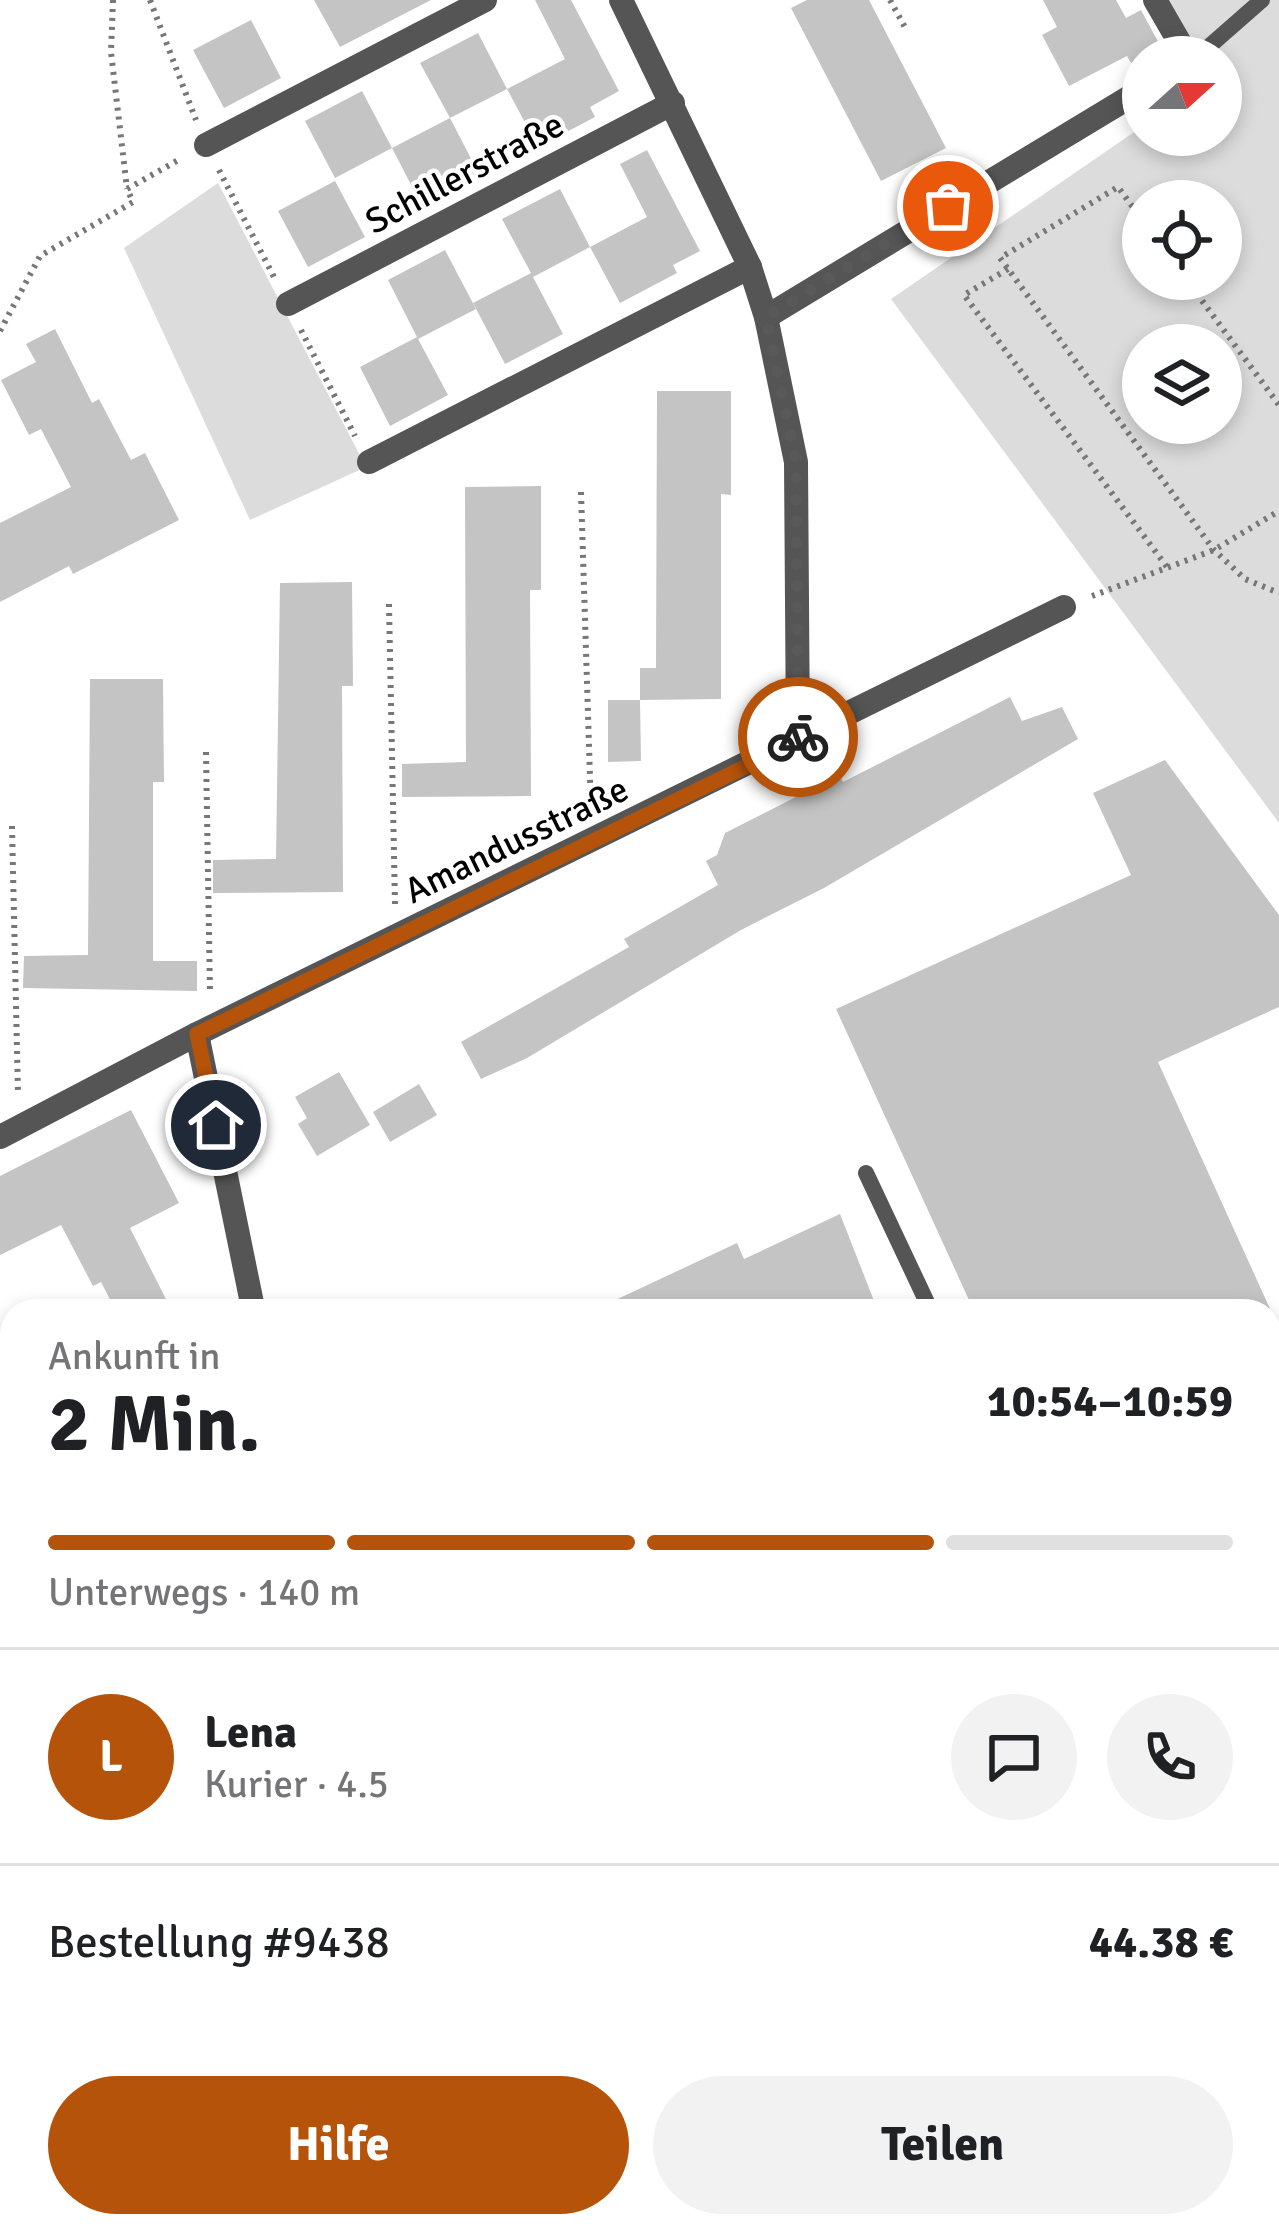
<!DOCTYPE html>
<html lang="de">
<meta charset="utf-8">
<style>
body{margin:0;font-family:Signika,sans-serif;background:#f2f2f2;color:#202124;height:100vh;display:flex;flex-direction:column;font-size:45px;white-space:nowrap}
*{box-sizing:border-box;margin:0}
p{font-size:39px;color:#757577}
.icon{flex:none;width:66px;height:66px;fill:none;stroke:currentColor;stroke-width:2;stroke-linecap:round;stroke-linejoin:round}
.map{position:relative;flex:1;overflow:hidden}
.sheet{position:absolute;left:0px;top:1299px;width:1281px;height:939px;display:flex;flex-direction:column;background:#fff;border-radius:36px 36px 0 0;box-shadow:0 6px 18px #0003}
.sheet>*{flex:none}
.needle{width:78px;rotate:69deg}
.buttons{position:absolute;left:1122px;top:36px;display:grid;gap:24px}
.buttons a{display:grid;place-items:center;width:120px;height:120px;border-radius:50%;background:#fff;box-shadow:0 6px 18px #0003;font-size:60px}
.pin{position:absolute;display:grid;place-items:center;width:102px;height:102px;color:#fff;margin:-51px;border:6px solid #fff;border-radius:50%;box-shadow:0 3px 12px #0007}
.courier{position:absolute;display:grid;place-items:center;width:120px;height:120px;margin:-60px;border:9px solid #b45309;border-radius:50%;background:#fff;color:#222;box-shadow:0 3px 15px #0007}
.headline em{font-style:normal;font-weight:700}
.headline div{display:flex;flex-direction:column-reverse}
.headline{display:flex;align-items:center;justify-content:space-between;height:204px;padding:0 48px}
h1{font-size:78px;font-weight:700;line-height:90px}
.bar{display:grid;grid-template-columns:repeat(4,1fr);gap:18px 12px;align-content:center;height:144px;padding:0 48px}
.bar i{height:15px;border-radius:9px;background:#e0e0e0}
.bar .selected{background:#b45309}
.bar p{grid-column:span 4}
.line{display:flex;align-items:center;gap:30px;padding:0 48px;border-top:3px solid #e0e0e0}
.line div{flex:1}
.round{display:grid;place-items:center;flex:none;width:126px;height:126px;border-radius:63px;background:#f2f2f2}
.action{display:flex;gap:24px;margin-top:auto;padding:24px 48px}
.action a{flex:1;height:138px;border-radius:72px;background:#b45309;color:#fff;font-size:48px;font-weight:700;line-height:138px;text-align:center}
.action a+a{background:#f2f2f2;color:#202124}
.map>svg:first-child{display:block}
</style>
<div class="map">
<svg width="1279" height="2237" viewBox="0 0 1279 2237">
<rect width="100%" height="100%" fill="#fff"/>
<g fill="#dcdcdc" fill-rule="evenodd">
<path d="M1156,0h123v823l-388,-524 252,-173v9h78v-78h-32zM1143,201h78v78h-78zM1143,345h78v78h-78z"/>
<polygon points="218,183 366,467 250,520 124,248"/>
</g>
<g fill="#c4c4c4">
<polygon points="314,0 431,0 340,47"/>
<polygon points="535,0 571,0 619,91 590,107 595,117 538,147 507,89 565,59"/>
<polygon points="807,0 869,0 946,148 881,181 791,8"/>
<polygon points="1043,0 1116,0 1126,18 1141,10 1161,47 1131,63 1127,56 1069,86 1042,35 1057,27"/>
<polygon points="251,20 281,78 224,108 193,50"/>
<polygon points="478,33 507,89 450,118 420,63"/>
<polygon points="362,91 392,148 335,178 305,121"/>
<polygon points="450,118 480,176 422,206 392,148"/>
<polygon points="647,150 700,251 673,265 677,273 620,303 590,247 533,277 563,334 505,364 473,303 531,273 502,219 560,189 590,247 647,217 620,164"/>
<polygon points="335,181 365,237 308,267 278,211"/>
<polygon points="445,250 476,309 418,339 448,395 390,426 360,367 417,337 388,280"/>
<polygon points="55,329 92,403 99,399 131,460 145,453 179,520 73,574 69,566 0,602 0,523 71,487 41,429 29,435 1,380 36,362 26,344"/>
<polygon points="657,391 731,391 731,495 721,494 721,699 640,700 641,761 608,762 608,700 640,700 640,668 656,668"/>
<polygon points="541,486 541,590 530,590 531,796 402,797 402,764 466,762 465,487"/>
<polygon points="352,582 353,686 342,686 343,892 213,893 213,860 276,859 280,583"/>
<polygon points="90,679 163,679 164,782 153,782 153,961 197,961 197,991 23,988 24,956 88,955"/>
<polygon points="1010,697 1022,721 1062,707 1078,739 824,888 741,930 527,1058 481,1079 461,1042 629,947 624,939 718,885 706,861 717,855 725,833 839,775 843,782"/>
<polygon points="1165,760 1279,915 1279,1007 1158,1062 1271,1311 974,1311 836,1009 1131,875 1093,793"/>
<polygon points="339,1072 370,1125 317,1156 298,1124 307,1118 295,1097"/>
<polygon points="419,1084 437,1115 390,1142 373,1112"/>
<polygon points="131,1110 179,1203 130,1228 172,1311 116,1311 101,1282 93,1286 61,1225 0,1255 0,1176"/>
<polygon points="840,1214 878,1311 592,1311 737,1243 744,1259"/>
</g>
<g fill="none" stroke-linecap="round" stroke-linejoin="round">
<g stroke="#777" stroke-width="6" stroke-dasharray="3 6" stroke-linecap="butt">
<polyline points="113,0 111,52 127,189"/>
<polyline points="150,0 196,120"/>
<polyline points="890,0 907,31"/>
<polyline points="219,170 276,281"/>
<polyline points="1143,221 1118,187 1000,258 1214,550 1245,579 1279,593"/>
<polyline points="1008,269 964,295 1167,567"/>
<polyline points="1186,279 1279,405"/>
<polyline points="301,330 355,436"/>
<polyline points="0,331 40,256 133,202 127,189 182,158"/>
<polyline points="581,492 591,809"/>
<polyline points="1092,596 1214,550 1279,511"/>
<polyline points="389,604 395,904"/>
<polyline points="206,752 210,994"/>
<polyline points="12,826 18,1094"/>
</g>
<g stroke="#555" stroke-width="16">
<polyline points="1197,57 1262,0"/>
<polyline points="866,1173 931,1311"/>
<polyline points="1269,2046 1279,2068"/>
</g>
<g stroke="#555" stroke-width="24">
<polyline points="621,0 750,267 766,317 796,462 798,741"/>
<polyline points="1155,0 1188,57"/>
<polyline points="206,145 485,0"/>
<polyline points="288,304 673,103"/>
<polyline points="766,317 1143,89"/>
<polyline points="369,462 750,267"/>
<polyline points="197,1034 253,1308"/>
<polyline points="0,1137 197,1034 1064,607"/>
<polyline points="557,2226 564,2237"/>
</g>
</g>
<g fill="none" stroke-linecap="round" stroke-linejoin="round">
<polyline stroke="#595959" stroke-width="12" stroke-dasharray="0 21.6" points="798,737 796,462 766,317 948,206"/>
<polyline stroke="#b45309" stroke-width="15" points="216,1125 197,1034 798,741 798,737"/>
</g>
<g text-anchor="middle" stroke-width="9" stroke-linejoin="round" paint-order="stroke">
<g font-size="36" fill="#000" stroke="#fff">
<text transform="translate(464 172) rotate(-28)" y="13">Schillerstraße</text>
<text transform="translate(516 839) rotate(-26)" y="13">Amandusstraße</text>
</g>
</g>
</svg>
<div class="buttons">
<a><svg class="needle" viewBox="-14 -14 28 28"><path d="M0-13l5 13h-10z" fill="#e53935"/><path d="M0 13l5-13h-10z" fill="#757577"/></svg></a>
<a><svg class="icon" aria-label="locate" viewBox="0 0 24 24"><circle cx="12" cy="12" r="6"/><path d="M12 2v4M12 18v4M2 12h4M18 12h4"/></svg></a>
<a><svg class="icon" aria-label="layers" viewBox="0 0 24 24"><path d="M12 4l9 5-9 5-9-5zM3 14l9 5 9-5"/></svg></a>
</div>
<div class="pin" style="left:948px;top:206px;background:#ea580c"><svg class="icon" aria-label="bag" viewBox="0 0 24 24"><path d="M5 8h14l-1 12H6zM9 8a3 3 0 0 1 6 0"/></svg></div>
<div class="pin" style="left:216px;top:1125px;background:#1f2937"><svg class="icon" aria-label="home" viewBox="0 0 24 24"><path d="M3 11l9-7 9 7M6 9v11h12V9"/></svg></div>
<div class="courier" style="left:798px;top:737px"><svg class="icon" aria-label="bike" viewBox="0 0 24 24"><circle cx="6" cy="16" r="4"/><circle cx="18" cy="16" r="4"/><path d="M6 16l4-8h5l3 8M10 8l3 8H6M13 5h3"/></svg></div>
<section class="sheet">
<div class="headline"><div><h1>2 Min.</h1><p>Ankunft in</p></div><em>10:54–10:59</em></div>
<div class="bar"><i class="selected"></i><i class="selected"></i><i class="selected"></i><i></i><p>Unterwegs · 140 m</p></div>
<div class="line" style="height:216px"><b class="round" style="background:#b45309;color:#fff">L</b><div><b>Lena</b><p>Kurier · 4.5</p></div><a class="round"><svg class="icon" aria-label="chat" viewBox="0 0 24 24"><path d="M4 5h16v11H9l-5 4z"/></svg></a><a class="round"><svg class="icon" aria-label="phone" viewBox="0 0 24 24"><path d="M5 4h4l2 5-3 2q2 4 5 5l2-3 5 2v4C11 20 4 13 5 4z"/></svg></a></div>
<div class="line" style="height:156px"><div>Bestellung #9438</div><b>44.38 €</b></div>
<div class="action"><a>Hilfe</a><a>Teilen</a></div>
</section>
</div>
